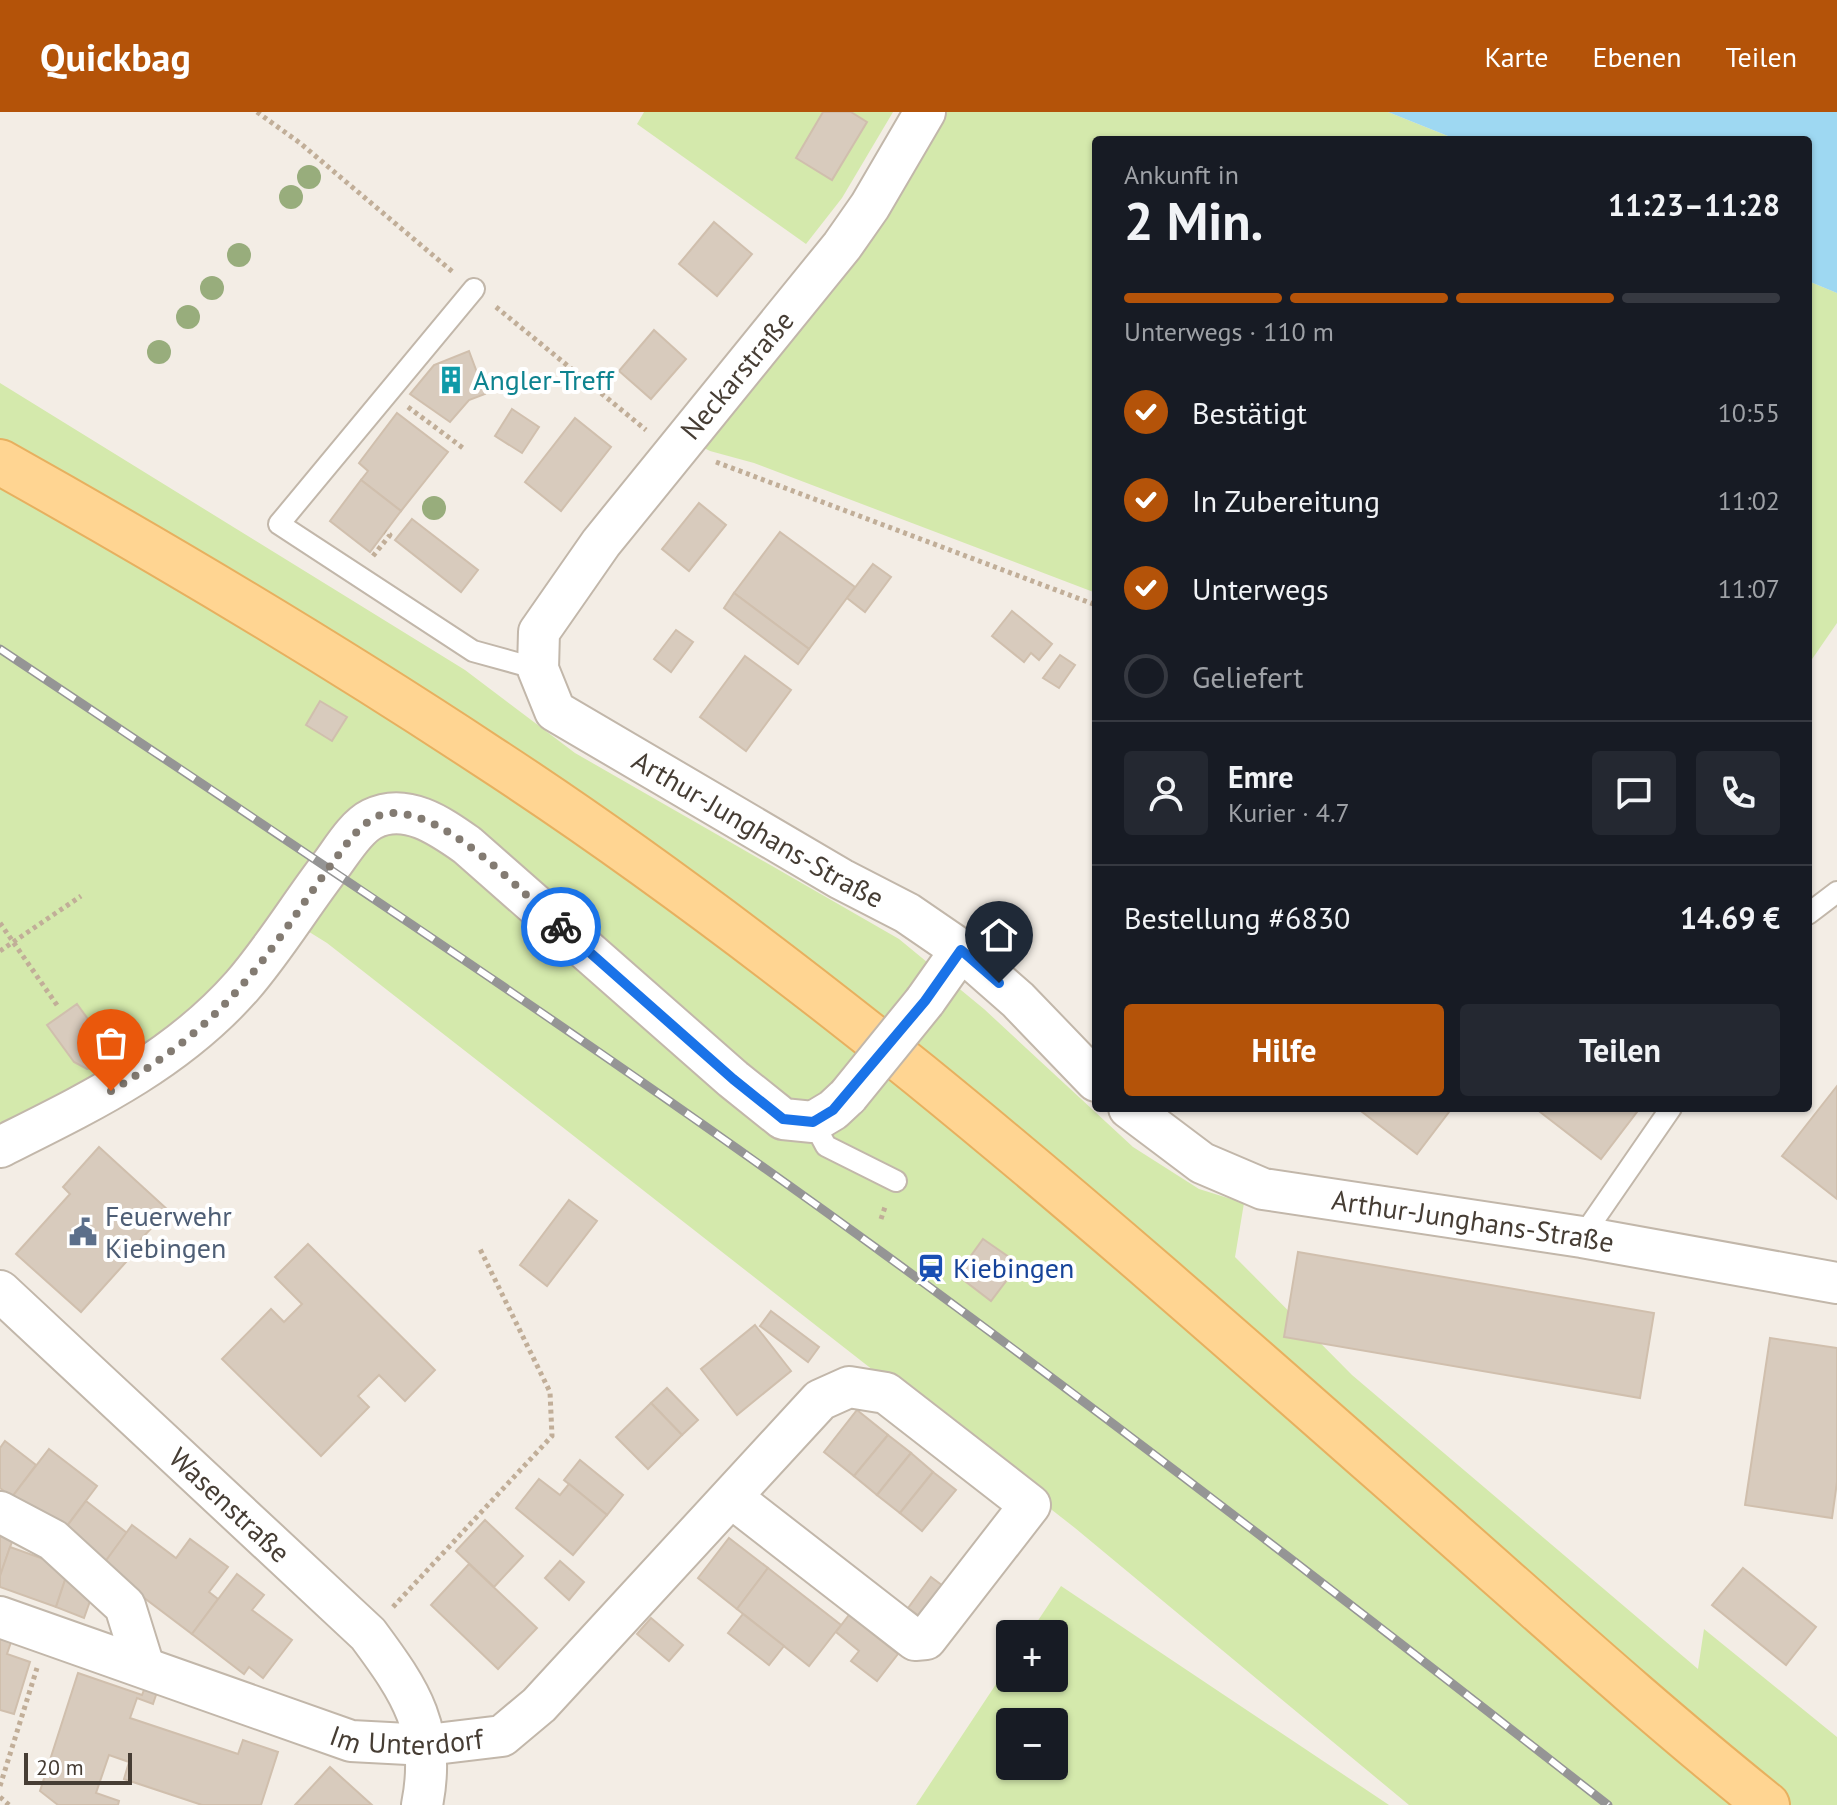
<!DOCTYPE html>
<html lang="de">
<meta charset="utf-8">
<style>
body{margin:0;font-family:"PT Sans",sans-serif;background:#242831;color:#f1f3f6;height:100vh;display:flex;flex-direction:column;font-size:30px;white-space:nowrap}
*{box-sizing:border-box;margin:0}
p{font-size:26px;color:#9ea1a6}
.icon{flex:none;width:44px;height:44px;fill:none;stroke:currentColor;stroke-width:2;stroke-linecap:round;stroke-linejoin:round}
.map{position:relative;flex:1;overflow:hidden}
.sheet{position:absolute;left:1092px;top:24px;width:720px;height:976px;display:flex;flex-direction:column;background:#171b24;border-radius:8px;box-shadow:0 2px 6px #0004}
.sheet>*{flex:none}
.controls{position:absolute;left:996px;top:1508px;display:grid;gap:16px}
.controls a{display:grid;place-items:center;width:72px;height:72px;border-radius:8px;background:#171b24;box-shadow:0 2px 6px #0004;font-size:40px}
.scale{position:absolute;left:24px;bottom:20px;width:108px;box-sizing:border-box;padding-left:8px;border:4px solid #463d34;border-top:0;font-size:22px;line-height:28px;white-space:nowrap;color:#463d34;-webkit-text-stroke:6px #fff;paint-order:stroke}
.pin{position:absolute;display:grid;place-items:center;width:68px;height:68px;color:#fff;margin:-82px -34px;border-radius:50% 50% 50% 0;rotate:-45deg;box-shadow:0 0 8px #0007}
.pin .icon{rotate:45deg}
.courier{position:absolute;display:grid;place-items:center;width:80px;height:80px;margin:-40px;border:6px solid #1a73e8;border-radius:50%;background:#fff;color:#222;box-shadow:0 2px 10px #0007}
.summary em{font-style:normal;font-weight:700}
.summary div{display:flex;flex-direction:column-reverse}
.summary{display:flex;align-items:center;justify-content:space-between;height:136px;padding:0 32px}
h1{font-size:52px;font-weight:700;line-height:60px}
.bar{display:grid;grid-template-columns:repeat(4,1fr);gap:12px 8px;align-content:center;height:96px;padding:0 32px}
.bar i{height:10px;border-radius:6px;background:#363941}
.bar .current{background:#b45309}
.bar p{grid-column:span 4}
.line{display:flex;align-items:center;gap:20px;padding:0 32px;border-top:2px solid #363941}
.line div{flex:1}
.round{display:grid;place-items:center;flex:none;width:84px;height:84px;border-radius:8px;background:#242831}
ol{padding:0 32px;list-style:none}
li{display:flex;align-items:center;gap:24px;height:88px}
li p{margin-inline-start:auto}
li .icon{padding:8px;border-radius:50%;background:#b45309;color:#fff;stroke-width:4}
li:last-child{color:#9ea1a6}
li i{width:44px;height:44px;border:4px solid #363941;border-radius:50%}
.cta{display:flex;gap:16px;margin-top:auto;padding:16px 32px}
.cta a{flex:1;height:92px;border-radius:8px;background:#b45309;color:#fff;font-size:32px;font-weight:700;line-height:92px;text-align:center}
.cta a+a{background:#242831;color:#f1f3f6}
header{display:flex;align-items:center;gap:48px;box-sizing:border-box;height:112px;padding:0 40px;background:#b45309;color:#fff}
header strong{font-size:38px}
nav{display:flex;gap:44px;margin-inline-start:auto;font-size:28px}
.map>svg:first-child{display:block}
</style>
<header>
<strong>Quickbag</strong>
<nav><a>Karte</a><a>Ebenen</a><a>Teilen</a></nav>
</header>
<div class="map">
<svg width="1837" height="1693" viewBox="0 0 1837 1693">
<rect width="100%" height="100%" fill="#f3ede5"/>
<g fill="#d4e9ac" fill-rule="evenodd">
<polygon points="644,0 893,0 842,86 806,132 637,12"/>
<polygon points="938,0 1388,0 1458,28 1096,28 1096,481 754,351 710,339 702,335"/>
<polygon points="1808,169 1837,181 1837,511 1808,553"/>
<polygon points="0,271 465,558 575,641 899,827 984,897 1133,1035 1199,1077 1244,1091 1235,1145 1352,1263 1698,1557 1704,1517 1837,1625 1837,1693 1409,1693 1075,1416 327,831 277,800 232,858 179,910 119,952 0,1013"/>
<path d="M1061,1474l328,219h-473l94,-142v15h44v-44h-25zM1010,1610h44v44h-44z"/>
</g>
<polygon fill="#9ed8f2" points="1388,0 1837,0 1837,181 1808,169 1808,28 1458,28"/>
<g fill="#d8cbbd" stroke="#d0bfad" stroke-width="2">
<polygon points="823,0 851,0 867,10 832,68 796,46"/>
<polygon points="714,110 752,142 717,184 679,152"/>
<polygon points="654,218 686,247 651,287 619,259"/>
<polygon points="469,239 485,282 469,288 450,310 410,282 434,253"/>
<polygon points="512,297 539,315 522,341 495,324"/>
<polygon points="397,301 448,340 401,399 361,368 368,359 359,351"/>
<polygon points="575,306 611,335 561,399 525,370"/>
<polygon points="361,368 401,399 370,440 330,409"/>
<polygon points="699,391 726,413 689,459 662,437"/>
<polygon points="412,407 478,458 461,480 395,428"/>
<polygon points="780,420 855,475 809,537 734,481"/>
<polygon points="873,452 891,465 865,500 847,486"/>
<polygon points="734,481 809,537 798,552 724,496"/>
<polygon points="1012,499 1052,532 1039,548 1031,541 1024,550 992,524"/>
<polygon points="676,518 693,530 671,560 654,547"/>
<polygon points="1060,543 1075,553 1059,576 1043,566"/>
<polygon points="745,544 791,578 746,639 700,605"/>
<polygon points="320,589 347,605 332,629 306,613"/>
<polygon points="77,892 104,929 101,931 104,946 94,956 87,957 74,950 47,913"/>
<polygon points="1837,974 1837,1087 1782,1044"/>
<polygon points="1357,996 1452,996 1417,1042"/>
<polygon points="1535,996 1640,996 1601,1047"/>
<polygon points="99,1035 168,1098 132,1137 135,1140 81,1200 16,1142 70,1082 63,1075"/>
<polygon points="569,1088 597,1109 547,1174 520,1153"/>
<polygon points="983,1127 1019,1152 991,1189 957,1163"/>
<polygon points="308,1132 435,1258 405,1289 379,1263 358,1284 369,1295 321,1344 222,1247 271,1197 284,1210 302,1192 275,1165"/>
<polygon points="1298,1140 1654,1201 1640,1286 1284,1225"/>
<polygon points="771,1199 819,1235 808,1250 760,1214"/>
<polygon points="755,1213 791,1259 737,1303 701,1257"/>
<polygon points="1770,1226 1837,1236 1837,1370 1832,1406 1745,1393"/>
<polygon points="667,1276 698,1308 682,1323 651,1291"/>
<polygon points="651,1291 682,1323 648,1357 616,1325"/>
<polygon points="857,1298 888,1323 854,1364 824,1340"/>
<polygon points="888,1323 911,1341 877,1383 854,1364"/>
<polygon points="5,1329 36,1353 12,1385 0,1376 0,1336"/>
<polygon points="49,1337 97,1374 61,1422 12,1385"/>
<polygon points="911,1341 933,1360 900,1401 877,1383"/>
<polygon points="580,1348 623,1383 607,1403 564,1368"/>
<polygon points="933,1360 956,1378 922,1419 900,1401"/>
<polygon points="539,1367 560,1383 569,1372 607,1403 573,1443 516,1396"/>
<polygon points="86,1389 127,1421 102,1454 61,1422"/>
<polygon points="485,1408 523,1444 494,1475 456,1439"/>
<polygon points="0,1410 14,1424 0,1464"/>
<polygon points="132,1413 176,1446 190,1427 228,1455 209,1480 218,1487 192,1522 102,1454"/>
<polygon points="729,1426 768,1456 737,1497 698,1466"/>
<polygon points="10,1435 69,1456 56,1495 0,1475 0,1464"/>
<polygon points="560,1449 584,1470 569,1488 545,1466"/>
<polygon points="469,1452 537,1516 498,1557 431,1493"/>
<polygon points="768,1456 841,1513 809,1554 737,1497"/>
<polygon points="1743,1456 1816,1515 1786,1553 1712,1493"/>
<polygon points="237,1462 264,1483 252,1498 292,1528 263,1566 249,1555 244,1562 192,1522"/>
<polygon points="66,1465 95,1475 84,1506 56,1495"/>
<polygon points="931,1465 951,1480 929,1511 908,1496"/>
<polygon points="743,1502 784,1534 769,1553 728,1521"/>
<polygon points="849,1503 898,1542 877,1569 851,1549 859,1539 836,1520"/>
<polygon points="651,1506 683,1533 669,1549 637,1522"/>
<polygon points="0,1527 11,1530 7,1542 30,1550 14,1602 0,1598"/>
<polygon points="78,1561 142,1583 146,1573 158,1577 153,1592 137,1586 130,1606 238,1642 243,1628 278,1640 261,1693 202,1693 124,1667 129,1650 109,1643 96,1681 119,1689 118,1693 58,1693 40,1679"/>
<polygon points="330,1655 372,1693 295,1693"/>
</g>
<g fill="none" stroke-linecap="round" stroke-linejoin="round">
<defs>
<g id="service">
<polyline points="474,177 279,412 473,539 538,557"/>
<polyline points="1808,802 1837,780"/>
<polyline points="813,1010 826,1034 896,1069"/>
<polyline points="1582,1125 1671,996"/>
</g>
<g id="minor">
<path id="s1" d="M925,0l-55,94 -28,40 -241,297 -62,89 -1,37 17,42 286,168 66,34 54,37 57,50 78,81"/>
<polyline points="925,889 961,838"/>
<path id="s2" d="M1129,996l73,55 61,26 319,48 255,46"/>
<path d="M0,1035c88,-44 175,-85 242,-161 33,-38 59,-82 90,-122 11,-15 24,-37 40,-45 34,-17 68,7 95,26l266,234 50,40 30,3 20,-12 15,-14"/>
<path id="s3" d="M0,1179l368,343c43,58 69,96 54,171"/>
<polyline points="0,1400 53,1428 125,1494 144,1555"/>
<path id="s4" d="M0,1505l351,124 76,4 75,-9 37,-31 281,-305 29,-13 37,6 144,112 -104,134 -11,1 -184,-143"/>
</g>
<path id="primary" d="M0,350c166,93 329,190 488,295 149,97 293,206 432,318 182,148 358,305 534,460 103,91 206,184 313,270"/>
</defs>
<use href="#service" stroke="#c2b7aa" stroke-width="24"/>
<use href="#minor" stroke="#c2b7aa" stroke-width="44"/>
<use href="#primary" stroke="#e7b05f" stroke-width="48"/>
<g stroke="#c1ae98" stroke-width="5" stroke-dasharray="4 4" stroke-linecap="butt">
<polyline points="257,0 300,31 454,161"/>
<polyline points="496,195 646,318"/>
<polyline points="408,295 463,336"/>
<polyline points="716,350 1096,493"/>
<polyline points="373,444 390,423 385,420"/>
<polyline points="0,811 59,896"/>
<polyline points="0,839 81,784"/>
<polyline points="881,1107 886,1092"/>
<polyline points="393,1495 552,1324 550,1280 479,1135"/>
<polyline points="0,1674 37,1556"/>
<polyline points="0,1685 9,1693"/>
</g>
<use href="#service" stroke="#fff" stroke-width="20"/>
<use href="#minor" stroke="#fff" stroke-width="40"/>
<use href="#primary" stroke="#ffd592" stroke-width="44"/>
<defs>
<path id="rail" d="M0,537c298,199 597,396 887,607 244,178 483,363 721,549"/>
</defs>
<use href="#rail" stroke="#959595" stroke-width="9"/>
<use href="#rail" stroke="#fff" stroke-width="6" stroke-dasharray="18" stroke-linecap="butt"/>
<defs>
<polyline id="minor-bridge" points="848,984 925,889"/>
</defs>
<use href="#minor-bridge" stroke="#c2b7aa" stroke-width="44" stroke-linecap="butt"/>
<use href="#minor-bridge" stroke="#fff" stroke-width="40"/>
</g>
<g fill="#98ad7c">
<circle cx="309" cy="65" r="12"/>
<circle cx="291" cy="85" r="12"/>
<circle cx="239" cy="143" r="12"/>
<circle cx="212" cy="176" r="12"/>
<circle cx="188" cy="205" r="12"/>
<circle cx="159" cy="240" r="12"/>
<circle cx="434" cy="396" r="12"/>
</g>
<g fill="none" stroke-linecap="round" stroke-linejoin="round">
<path stroke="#837b72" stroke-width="8" stroke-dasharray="0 14.4" d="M111,979c49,-29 95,-63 132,-107 34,-38 60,-82 91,-123 14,-19 32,-48 59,-48 56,0 127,78 168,114"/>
<polyline stroke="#1a73e8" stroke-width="10" points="561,815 733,967 783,1007 813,1010 833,998 925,889 961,838 999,871"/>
</g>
<defs>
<symbol id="building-bare" viewBox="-9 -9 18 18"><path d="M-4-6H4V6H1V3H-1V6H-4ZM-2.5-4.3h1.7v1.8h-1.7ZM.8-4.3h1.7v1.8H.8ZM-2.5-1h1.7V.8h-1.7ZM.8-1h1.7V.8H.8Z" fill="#0f9aa8" stroke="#fff" stroke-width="2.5" paint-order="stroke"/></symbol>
<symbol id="civic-bare" viewBox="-9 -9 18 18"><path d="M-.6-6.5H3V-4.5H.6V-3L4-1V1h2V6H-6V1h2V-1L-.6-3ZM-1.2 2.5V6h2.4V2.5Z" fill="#5c6f8a" stroke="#fff" stroke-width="2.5" paint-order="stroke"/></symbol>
<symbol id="station-bare" viewBox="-9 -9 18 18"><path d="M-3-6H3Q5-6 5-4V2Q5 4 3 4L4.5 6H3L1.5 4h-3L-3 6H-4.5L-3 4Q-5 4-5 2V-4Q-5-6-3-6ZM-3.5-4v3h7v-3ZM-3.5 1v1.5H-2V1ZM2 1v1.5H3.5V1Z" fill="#1a4fb4" stroke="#fff" stroke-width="2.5" paint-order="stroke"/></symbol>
</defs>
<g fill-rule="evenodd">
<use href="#building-bare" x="431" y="248" width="40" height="40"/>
<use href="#civic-bare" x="63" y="1100" width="40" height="40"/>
<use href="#station-bare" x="911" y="1136" width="40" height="40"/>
</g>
<g text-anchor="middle" stroke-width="8" stroke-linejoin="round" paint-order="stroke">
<g font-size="28" fill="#463d34" stroke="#fff">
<text transform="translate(737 263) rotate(-50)" y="10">Neckarstraße</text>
<text dy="10" stroke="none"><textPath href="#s1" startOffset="966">Arthur-Junghans-Straße</textPath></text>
<text dy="10" stroke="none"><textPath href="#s2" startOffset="370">Arthur-Junghans-Straße</textPath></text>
<text dy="10" stroke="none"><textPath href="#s3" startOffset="314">Wasenstraße</textPath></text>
<text dy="10" stroke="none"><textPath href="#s4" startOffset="428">Im Unterdorf</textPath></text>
</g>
<g font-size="28" fill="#0d838f" stroke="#fff" text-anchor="start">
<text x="473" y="278">Angler-Treff</text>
</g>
<g font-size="28" fill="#4e5e75" stroke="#fff" text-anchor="start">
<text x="105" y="1114">Feuerwehr<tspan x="105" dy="32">Kiebingen</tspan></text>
</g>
<g font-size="28" fill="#164399" stroke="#fff" text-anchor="start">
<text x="953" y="1166">Kiebingen</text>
</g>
</g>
</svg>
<div class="controls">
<a>+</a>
<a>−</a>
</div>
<div class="scale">20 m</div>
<div class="pin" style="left:111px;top:979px;background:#ea580c"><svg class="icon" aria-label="bag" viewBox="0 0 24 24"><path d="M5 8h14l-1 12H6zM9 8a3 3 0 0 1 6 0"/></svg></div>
<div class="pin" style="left:999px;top:871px;background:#1f2937"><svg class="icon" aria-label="home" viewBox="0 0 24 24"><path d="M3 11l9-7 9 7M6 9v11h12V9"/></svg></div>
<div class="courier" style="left:561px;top:815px"><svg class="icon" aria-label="bike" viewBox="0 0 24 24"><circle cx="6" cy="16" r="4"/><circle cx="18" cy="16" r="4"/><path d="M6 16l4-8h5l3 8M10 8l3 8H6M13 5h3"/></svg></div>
<section class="sheet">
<div class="summary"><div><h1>2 Min.</h1><p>Ankunft in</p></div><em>11:23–11:28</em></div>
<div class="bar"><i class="current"></i><i class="current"></i><i class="current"></i><i></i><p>Unterwegs · 110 m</p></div>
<ol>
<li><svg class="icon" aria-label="check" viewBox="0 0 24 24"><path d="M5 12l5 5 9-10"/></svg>Bestätigt<p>10:55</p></li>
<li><svg class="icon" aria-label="check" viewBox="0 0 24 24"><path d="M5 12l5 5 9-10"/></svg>In Zubereitung<p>11:02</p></li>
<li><svg class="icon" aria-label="check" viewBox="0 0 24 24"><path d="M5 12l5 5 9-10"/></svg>Unterwegs<p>11:07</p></li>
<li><i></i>Geliefert</li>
</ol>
<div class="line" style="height:144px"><a class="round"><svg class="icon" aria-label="person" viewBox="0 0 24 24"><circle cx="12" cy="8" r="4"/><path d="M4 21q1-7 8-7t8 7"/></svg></a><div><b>Emre</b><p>Kurier · 4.7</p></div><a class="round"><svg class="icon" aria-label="chat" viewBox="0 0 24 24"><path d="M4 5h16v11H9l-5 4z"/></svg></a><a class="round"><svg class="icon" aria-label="phone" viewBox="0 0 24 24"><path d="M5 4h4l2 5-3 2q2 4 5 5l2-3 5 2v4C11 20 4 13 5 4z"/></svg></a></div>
<div class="line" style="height:104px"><div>Bestellung #6830</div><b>14.69 €</b></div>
<div class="cta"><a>Hilfe</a><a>Teilen</a></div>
</section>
</div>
